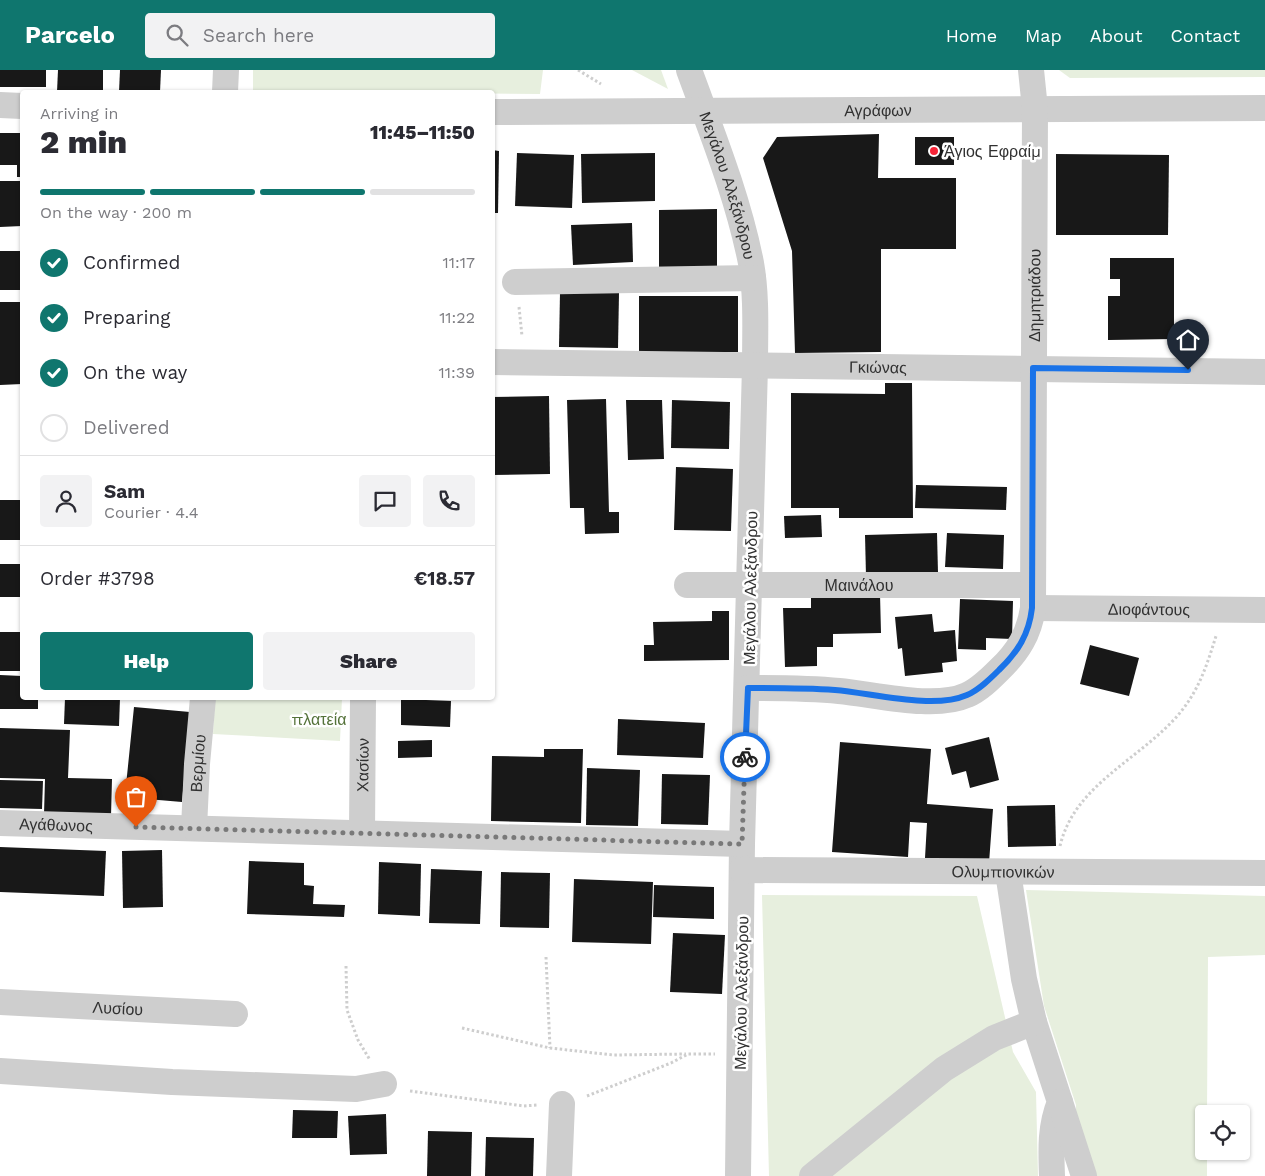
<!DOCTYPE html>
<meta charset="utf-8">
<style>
body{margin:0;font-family:"Work Sans",sans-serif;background:#f2f2f3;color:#2b2b33;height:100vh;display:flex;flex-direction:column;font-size:19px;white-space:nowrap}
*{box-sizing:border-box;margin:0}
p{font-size:16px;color:#7c7c81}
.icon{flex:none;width:28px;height:28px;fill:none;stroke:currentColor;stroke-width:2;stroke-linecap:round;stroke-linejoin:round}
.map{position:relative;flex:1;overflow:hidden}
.details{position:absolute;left:20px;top:20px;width:475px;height:610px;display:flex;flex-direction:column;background:#fff;border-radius:5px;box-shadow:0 1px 4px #0004}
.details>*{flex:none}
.tools{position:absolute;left:1195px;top:1035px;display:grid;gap:10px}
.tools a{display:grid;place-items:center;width:55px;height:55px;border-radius:5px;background:#fff;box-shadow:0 1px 4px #0004;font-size:25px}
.pin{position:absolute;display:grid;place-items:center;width:42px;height:42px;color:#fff;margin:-51px -21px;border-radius:50% 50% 50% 0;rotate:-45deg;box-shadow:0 0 5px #0007}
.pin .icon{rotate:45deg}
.courier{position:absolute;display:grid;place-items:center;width:50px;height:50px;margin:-25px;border:4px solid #1a73e8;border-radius:50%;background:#fff;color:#222;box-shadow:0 1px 6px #0007}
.headline em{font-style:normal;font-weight:800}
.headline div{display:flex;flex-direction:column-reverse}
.headline{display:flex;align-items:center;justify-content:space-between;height:85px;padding:0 20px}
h1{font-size:32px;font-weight:800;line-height:38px}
.bar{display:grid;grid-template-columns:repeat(4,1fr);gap:8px 5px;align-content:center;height:60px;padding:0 20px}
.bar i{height:6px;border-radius:4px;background:#e1e1e2}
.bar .current{background:#0f766e}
.bar p{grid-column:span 4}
.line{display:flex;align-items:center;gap:12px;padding:0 20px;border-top:1px solid #e1e1e2}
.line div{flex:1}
.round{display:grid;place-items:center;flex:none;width:52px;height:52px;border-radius:5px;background:#f2f2f3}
ol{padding:0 20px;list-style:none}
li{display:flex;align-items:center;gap:15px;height:55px}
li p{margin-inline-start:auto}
li .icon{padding:5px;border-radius:50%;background:#0f766e;color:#fff;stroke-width:4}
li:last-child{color:#7c7c81}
li i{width:28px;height:28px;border:2px solid #e1e1e2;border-radius:50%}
.action{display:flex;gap:10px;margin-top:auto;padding:10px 20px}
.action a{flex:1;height:58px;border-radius:5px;background:#0f766e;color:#fff;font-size:20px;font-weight:800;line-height:58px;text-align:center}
.action a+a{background:#f2f2f3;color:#2b2b33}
header{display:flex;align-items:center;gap:30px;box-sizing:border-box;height:70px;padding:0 25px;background:#0f766e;color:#fff}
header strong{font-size:24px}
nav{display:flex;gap:28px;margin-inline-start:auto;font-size:18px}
.search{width:350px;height:45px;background:#f2f2f3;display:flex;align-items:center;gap:12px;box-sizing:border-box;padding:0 18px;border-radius:5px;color:#7c7c81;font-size:19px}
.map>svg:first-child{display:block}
</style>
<header>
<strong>Parcelo</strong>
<div class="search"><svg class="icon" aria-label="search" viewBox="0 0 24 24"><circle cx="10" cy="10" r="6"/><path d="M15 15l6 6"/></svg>Search here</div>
<nav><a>Home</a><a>Map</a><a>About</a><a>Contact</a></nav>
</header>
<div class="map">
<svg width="1265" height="1106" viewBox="0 0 1265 1106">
<rect width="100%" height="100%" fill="#fff"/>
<g fill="#e7efde">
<polygon points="253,0 543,0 540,24 253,21"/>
<polygon points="632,0 661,0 668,19"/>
<polygon points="1059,0 1265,0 1265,7 1070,8"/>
<polygon points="215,628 342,628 340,671 213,664"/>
<polygon points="1026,820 1265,826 1265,885 1208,887 1207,1044 1204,1044 1204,1081 1207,1081 1207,1106 1076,1106 1076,1035 1044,936"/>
<polygon points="762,825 977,826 1013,982 1036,1022 1038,1106 769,1106"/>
</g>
<g fill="#181818">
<rect x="0" y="0" width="46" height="17"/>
<polygon points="58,0 103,0 103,22 57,22"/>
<polygon points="120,0 161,0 160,22 119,22"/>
<polygon points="0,63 22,63 22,107 17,107 17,95 0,95"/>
<polygon points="879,64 878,108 956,108 956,179 881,179 881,282 795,283 792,181 763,88 777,67"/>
<rect x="915" y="67" width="39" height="28"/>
<polygon points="492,80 499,81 498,143 492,143"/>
<polygon points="517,83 574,85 572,138 515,136"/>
<polygon points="655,83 655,131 582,133 581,84"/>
<polygon points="1056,84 1169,85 1168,165 1056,165"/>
<polygon points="0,111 22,111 22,156 0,157"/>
<polygon points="717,139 717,200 659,201 659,140"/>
<polygon points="632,153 633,192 573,195 571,155"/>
<rect x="0" y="181" width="22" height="39"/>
<polygon points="1110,188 1174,188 1174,269 1108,270 1108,226 1120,226 1120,209 1110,209"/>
<polygon points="560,222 619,223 618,278 559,277"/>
<rect x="639" y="226" width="99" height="56"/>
<polygon points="0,232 22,232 22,314 0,315"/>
<polygon points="885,313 912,313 913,448 839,448 839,438 791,438 791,323 885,324"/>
<polygon points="549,326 550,404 493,405 492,327"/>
<polygon points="606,329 609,442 619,442 619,463 585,464 584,438 570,438 567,330"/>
<polygon points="626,330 662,330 664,389 628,390"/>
<polygon points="672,330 730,332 729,379 671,378"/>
<polygon points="676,397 733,399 731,461 674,460"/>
<polygon points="916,415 1007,417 1006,440 915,438"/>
<rect x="0" y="430" width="22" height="40"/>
<polygon points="821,445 822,467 785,468 784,446"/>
<polygon points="937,463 938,503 866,506 865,465"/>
<polygon points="947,463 1004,465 1003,499 945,497"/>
<rect x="0" y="494" width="22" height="33"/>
<polygon points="880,524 881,563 833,564 833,577 817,577 817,596 785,597 783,538 811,538 811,526"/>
<polygon points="960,529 1013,531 1012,569 986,568 986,580 958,579"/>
<polygon points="712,541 729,541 729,590 644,591 644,575 654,575 653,552 712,551"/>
<polygon points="932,544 934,562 955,560 957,591 942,593 943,602 905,606 902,578 898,579 895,547"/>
<rect x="0" y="562" width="22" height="39"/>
<polygon points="1090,575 1139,588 1129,626 1080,614"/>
<polygon points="0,605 22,606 22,628 38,628 38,639 0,639"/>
<polygon points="65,628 120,628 119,656 64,654"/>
<polygon points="401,629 451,631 450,657 401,655"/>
<polygon points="134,637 190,642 182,732 147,729 145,747 123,745"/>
<polygon points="618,649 705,653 703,688 617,685"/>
<polygon points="0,658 70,660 68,708 112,709 111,746 44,744 45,709 0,708"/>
<polygon points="989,667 999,710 970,718 966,701 952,705 945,678"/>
<polygon points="432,670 432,687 398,688 398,671"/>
<polygon points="840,672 931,679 927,734 993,739 989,793 925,788 927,753 910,752 908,787 832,782"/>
<polygon points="544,679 583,679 581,753 491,751 492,686 544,687"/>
<polygon points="587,698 640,700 638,756 586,755"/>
<polygon points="662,704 710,705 708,755 661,754"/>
<polygon points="0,710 43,711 42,739 0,738"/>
<polygon points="1055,735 1056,776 1008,777 1007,736"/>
<polygon points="0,777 106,781 104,826 0,822"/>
<polygon points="162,780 163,837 123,838 122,781"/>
<polygon points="249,791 304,793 304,815 314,816 313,834 345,835 344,847 247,844"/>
<polygon points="379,792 421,794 420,846 378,844"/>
<polygon points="431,799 482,801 480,854 429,853"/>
<polygon points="501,802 550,803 549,858 500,857"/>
<polygon points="574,809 653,812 651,874 572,872"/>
<polygon points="654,815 714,817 714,849 653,847"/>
<polygon points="673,863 725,865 722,924 670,922"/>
<polygon points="293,1040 338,1041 337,1068 292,1068"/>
<polygon points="386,1044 387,1084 350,1085 348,1046"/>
<polygon points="428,1061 472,1062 471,1106 427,1106"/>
<polygon points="486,1067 534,1068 533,1106 485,1106"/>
</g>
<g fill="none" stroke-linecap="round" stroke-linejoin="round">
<g stroke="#cecece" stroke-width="3" stroke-dasharray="2.5 2.5" stroke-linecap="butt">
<polyline points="578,0 601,14"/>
<polyline points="519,237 522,266"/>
<path d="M1060,776c15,-64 85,-88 123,-137 17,-22 25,-47 33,-73"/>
<polyline points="546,887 550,978"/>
<polyline points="346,896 347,940 358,970 370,990"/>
<polyline points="462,958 550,978 613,985 686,984"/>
<polyline points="410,1021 524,1036 537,1035"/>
<polyline points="587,1026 671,993 688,984 715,984"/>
</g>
<g stroke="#cecece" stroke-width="26">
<path id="s1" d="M689,0c23,63 49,127 62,193 6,33 4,70 4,103l-13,478 -4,332"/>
<polyline points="225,22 226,0"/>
<polyline points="0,35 22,36"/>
<path id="s2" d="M492,42l773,-4"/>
<polyline points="515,212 753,208"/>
<path id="s3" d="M492,292l773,10"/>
<path id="s4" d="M687,515h346"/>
<path id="s5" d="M1033,538l232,2"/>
<path id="s6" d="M748,618c30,0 61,0 91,3 35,3 95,19 128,4 12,-5 23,-16 32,-25 19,-18 30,-36 34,-62l2,-499 -4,-39"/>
<path id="s7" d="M0,753l742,21"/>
<path id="s8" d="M194,758l3,-64 6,-66"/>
<path id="s9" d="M362,763l1,-135"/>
<path id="s10" d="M742,800l523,3"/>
<path id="s11" d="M0,932l235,12"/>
<path d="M1034,952l26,80c-10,24 -9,48 -8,74"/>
<polyline points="0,1001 172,1012 356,1019 384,1014"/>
<polyline points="1060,1032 1084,1106"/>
<polyline points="559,1106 562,1034"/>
<polyline points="812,1106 944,999 994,968 1034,952 1024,909 1008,802"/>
</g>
</g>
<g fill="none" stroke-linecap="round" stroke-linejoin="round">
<polyline stroke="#797979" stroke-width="5" stroke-dasharray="0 9" points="136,757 742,774 745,687"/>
<path stroke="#1a73e8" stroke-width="6" d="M745,687l3,-69c29,0 58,0 87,2 37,3 98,20 132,5 12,-5 23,-16 32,-25 19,-18 30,-36 33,-62l1,-240 155,2"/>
</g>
<circle fill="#f62437" stroke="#fff" stroke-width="2" cx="934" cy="81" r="5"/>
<g text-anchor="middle" stroke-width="5" stroke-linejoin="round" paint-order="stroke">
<g font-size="16" fill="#313131" stroke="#fff">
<text dy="6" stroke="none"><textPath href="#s2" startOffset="386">Αγράφων</textPath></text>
<text dy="6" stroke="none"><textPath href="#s1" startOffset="122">Μεγάλου Αλεξάνδρου</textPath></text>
<text dy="6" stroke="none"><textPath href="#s6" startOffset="646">Δημητριάδου</textPath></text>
<text dy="6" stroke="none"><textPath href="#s3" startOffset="386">Γκιώνας</textPath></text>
<text dy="6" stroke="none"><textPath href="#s4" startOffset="172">Μαινάλου</textPath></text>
<text transform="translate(750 518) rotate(-89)" y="6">Μεγάλου Αλεξάνδρου</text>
<text dy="6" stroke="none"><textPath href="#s5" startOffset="116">Διοφάντους</textPath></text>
<text dy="6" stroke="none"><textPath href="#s8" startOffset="65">Βερμίου</textPath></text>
<text dy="6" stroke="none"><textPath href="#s9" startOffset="68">Χασίων</textPath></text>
<text dy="6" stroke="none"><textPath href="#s7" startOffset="56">Αγάθωνος</textPath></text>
<text dy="6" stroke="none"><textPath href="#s10" startOffset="261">Ολυμπιονικών</textPath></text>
<text transform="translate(741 923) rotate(-89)" y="6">Μεγάλου Αλεξάνδρου</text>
<text dy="6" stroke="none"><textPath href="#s11" startOffset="118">Λυσίου</textPath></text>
</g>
<g font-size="16" fill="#313131" stroke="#fff" text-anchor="start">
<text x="944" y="87">Άγιος Εφραίμ</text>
</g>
<g font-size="16" fill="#547239" stroke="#fff">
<text x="319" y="655">πλατεία</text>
</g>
</g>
</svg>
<div class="tools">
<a><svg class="icon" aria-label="locate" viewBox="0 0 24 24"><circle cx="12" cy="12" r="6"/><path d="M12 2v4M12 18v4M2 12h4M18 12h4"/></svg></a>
</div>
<div class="pin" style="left:136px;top:757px;background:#ea580c"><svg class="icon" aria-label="bag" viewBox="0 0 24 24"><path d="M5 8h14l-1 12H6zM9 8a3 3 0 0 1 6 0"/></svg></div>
<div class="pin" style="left:1188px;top:300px;background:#1f2937"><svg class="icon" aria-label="home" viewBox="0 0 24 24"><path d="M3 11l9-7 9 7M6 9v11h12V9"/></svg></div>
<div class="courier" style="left:745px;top:687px"><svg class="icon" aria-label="bike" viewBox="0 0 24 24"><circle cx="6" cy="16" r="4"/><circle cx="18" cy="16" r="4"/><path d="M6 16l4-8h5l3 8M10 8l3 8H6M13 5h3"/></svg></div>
<section class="details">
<div class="headline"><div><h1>2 min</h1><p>Arriving in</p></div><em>11:45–11:50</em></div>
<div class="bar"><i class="current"></i><i class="current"></i><i class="current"></i><i></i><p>On the way · 200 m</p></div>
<ol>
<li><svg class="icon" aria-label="check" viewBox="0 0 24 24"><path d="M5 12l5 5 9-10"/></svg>Confirmed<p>11:17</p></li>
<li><svg class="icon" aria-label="check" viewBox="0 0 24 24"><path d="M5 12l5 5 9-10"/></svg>Preparing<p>11:22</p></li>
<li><svg class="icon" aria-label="check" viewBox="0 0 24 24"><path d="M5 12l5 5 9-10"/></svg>On the way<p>11:39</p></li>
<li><i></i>Delivered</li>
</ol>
<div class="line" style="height:90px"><a class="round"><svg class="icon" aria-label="person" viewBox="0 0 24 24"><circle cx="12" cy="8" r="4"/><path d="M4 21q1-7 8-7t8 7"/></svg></a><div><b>Sam</b><p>Courier · 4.4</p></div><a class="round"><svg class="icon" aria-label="chat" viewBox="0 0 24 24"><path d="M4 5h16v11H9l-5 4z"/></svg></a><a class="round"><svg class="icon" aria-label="phone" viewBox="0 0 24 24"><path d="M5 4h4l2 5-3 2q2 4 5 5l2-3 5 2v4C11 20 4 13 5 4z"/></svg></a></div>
<div class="line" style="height:65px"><div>Order #3798</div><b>€18.57</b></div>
<div class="action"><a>Help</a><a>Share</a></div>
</section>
</div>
